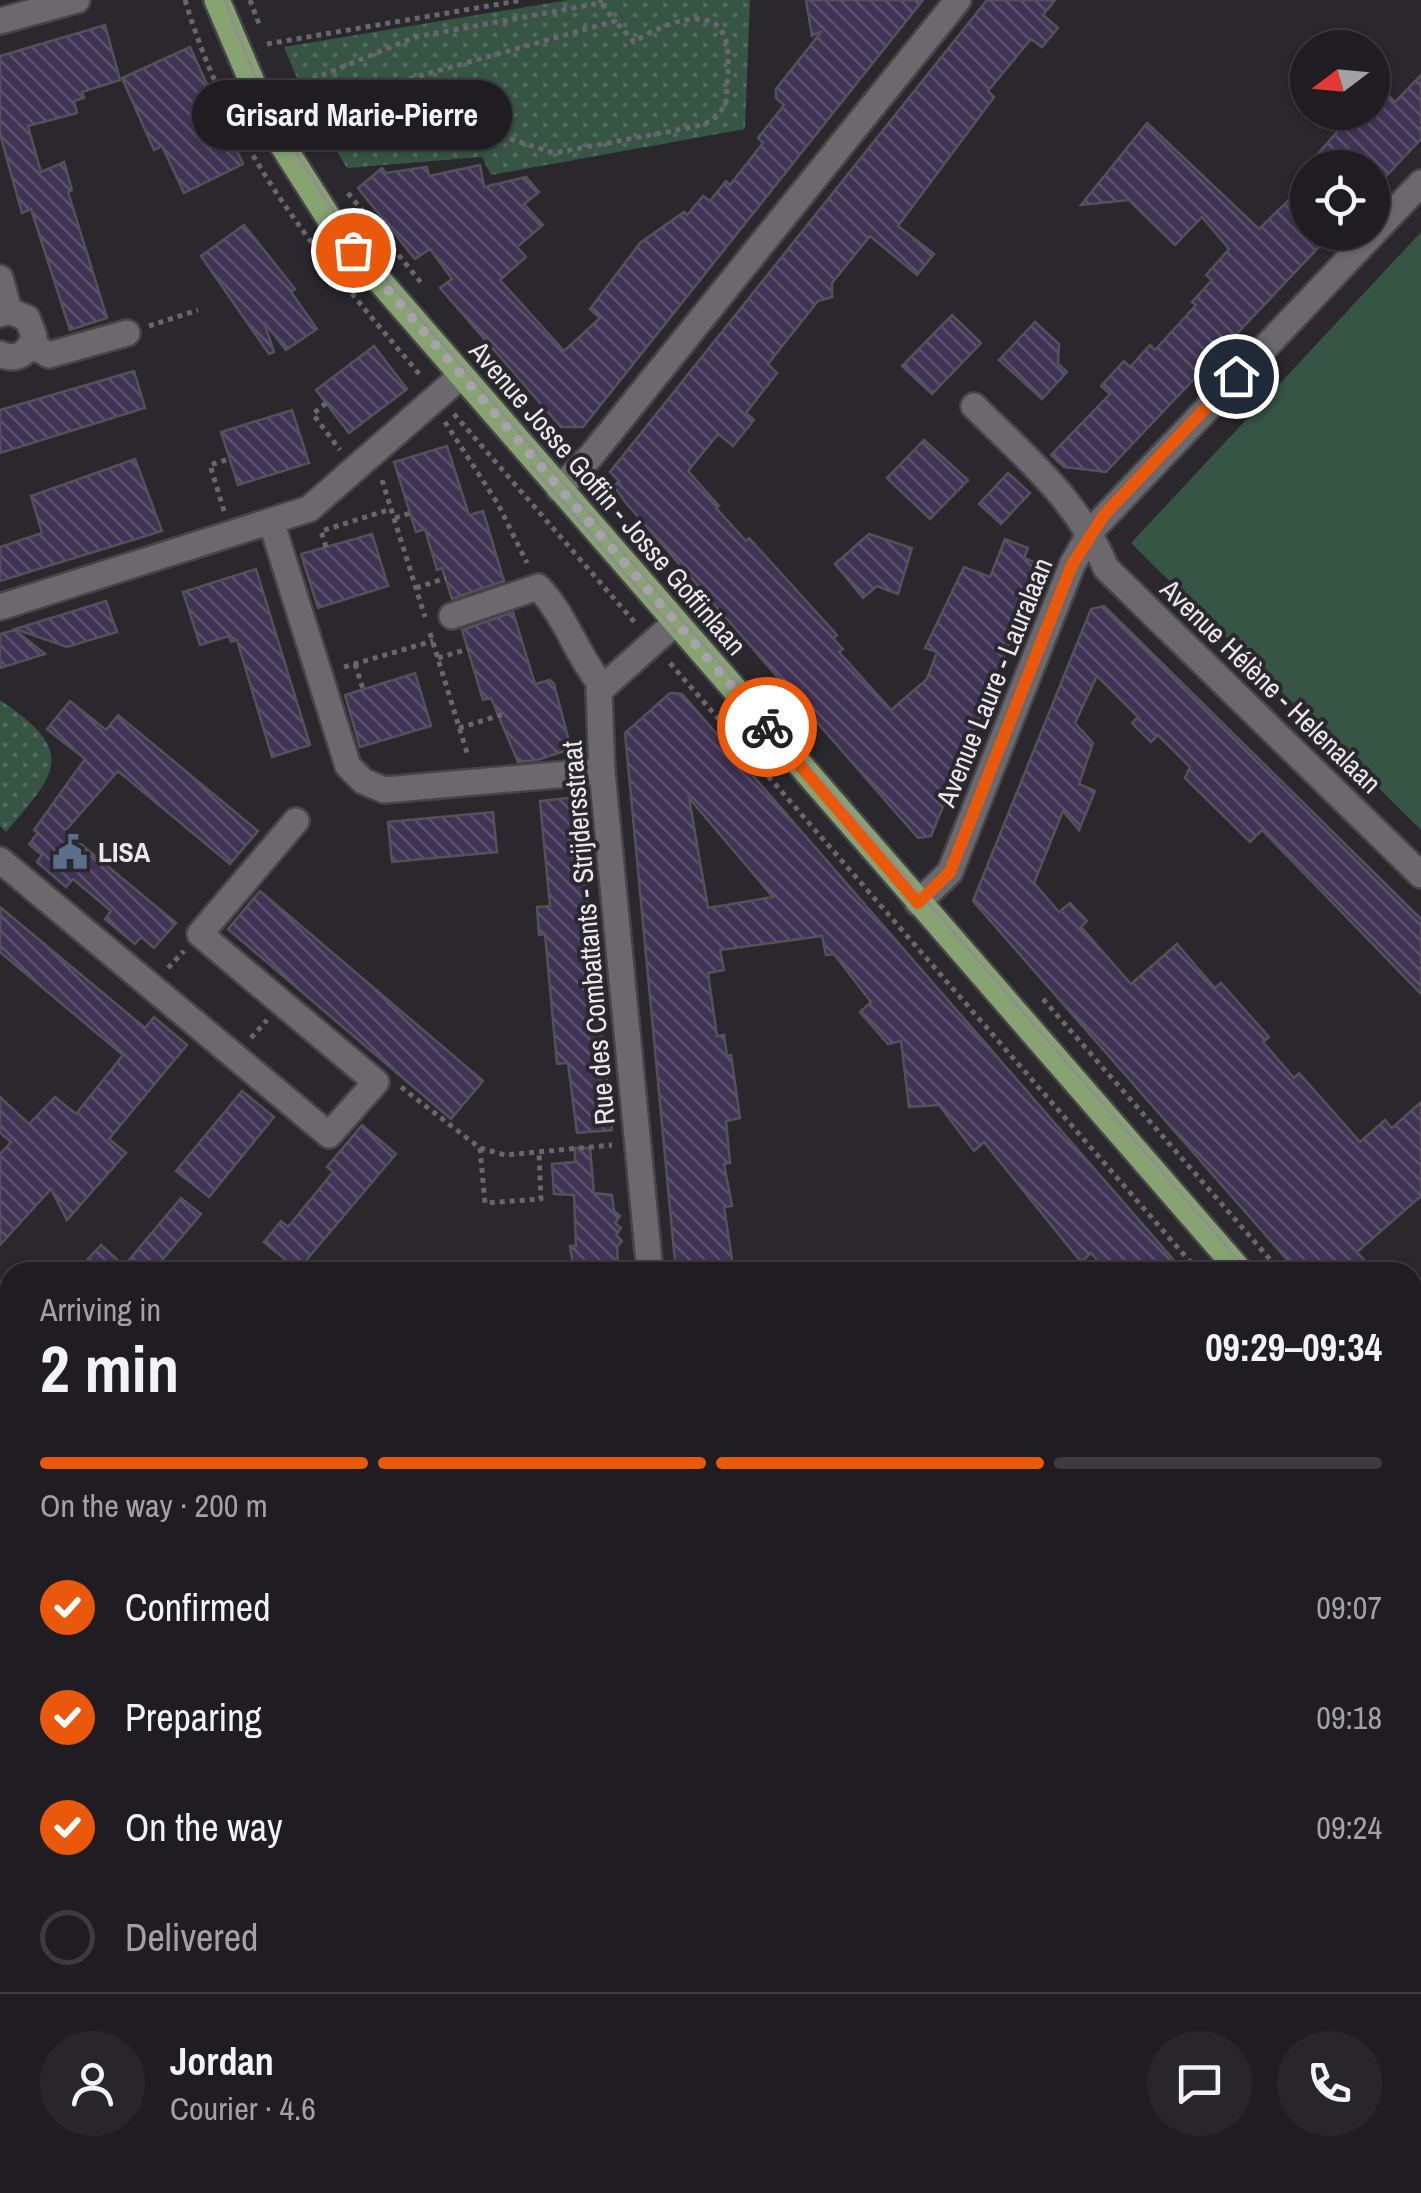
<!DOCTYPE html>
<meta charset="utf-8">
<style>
body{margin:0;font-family:"Archivo Narrow",sans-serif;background:#28262a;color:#f1f3f6;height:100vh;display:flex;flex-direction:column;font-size:38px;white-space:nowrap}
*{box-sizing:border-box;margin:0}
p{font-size:32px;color:#a2a2a5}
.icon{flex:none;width:55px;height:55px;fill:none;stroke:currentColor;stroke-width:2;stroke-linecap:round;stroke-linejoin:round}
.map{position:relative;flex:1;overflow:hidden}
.panel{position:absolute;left:0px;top:1262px;width:1422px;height:932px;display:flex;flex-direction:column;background:#201d22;border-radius:30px 30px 0 0;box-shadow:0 2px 8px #0004,0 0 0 2px #3d3b40}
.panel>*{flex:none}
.needle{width:65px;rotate:254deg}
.tools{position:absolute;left:1290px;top:30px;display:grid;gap:20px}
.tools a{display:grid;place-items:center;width:100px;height:100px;border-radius:50%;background:#201d22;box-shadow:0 2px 8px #0004,0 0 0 2px #3d3b40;font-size:50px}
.pin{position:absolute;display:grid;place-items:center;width:85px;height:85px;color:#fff;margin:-42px;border:5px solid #fff;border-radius:50%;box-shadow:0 2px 10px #0007}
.courier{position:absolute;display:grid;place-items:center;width:100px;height:100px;margin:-50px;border:8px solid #ea580c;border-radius:50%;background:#fff;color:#222;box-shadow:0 2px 12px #0007}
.bubble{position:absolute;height:70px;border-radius:35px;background:#201d22;box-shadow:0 2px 8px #0004,0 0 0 2px #3d3b40;font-size:32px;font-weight:700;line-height:70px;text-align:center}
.overview em{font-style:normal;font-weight:700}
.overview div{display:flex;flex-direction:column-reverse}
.overview{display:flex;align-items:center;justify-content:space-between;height:170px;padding:0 40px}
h1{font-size:65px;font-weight:700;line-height:75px}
.bar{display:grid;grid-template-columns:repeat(4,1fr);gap:15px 10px;align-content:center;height:120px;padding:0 40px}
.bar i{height:12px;border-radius:8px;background:#3d3b40}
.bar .on{background:#ea580c}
.bar p{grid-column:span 4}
.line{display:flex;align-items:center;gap:25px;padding:0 40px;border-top:2px solid #3d3b40}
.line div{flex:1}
.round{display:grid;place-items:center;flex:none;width:105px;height:105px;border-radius:52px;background:#28262a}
ol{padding:0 40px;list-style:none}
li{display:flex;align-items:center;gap:30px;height:110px}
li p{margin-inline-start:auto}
li .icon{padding:10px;border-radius:50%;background:#ea580c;color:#fff;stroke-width:4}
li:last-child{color:#a2a2a5}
li i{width:55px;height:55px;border:5px solid #3d3b40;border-radius:50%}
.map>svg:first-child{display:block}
</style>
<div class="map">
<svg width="1421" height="2193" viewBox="0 0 1421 2193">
<defs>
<pattern id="park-dots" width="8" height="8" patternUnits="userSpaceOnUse" patternTransform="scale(2.5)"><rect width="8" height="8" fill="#365545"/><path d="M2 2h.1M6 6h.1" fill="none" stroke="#536d60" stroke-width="1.8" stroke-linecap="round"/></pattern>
<pattern id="building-back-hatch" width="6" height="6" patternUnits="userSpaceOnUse" patternTransform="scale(2.5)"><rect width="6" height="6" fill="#403455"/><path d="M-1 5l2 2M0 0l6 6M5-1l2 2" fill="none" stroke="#5c516e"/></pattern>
</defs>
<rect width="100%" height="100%" fill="#2a272d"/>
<g fill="#342e39">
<polygon points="10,1540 10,1732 0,1724 0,1554"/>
<polygon points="10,2052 10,2185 261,2185 268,2193 0,2193 0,2065"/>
</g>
<g fill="#365545">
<polygon points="1421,232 1421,830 1131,543"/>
<polygon points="0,1724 10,1732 10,2052 0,2065"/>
</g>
<g fill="url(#park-dots)">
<polygon points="568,0 750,0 745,129 491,175 482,157 347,168 309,107 284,47"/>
<path d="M0,700c77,52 58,71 6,132l-6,-6z"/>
</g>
<g fill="url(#building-back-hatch)" stroke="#545259" stroke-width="2.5" fill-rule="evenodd">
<polygon points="806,0 923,0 583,427 561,427 440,288 452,279 430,249 415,259 358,188 382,168 386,173 427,167 429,176 480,165 484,187 526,177 539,192 524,204 543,225 517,247 526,257 500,280 564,351 600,318 590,309 640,243 684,212 687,215 703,196 710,201 726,181 730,185 763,143 758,138 784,105 776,98 776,89 822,31 812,36"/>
<polygon points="987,0 1055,0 1043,15 1058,28 1042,47 1031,39 988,91 994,97 898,226 934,254 917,275 870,236 832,283 832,297 818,301 768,364 777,373 746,413 754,420 733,446 718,434 688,471 719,506 716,508 746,541 749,538 837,635 833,638 843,649 839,652 891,710 927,679 937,652 925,648 964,567 990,577 1005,539 1028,548 1024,558 1041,565 931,836 918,838 626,503 614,486 619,481 610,472"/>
<polygon points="105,25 120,80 82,92 84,98 74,101 77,113 28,126 41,172 64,162 72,190 68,192 107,318 70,330 31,209 22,213 0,134 0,56"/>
<polygon points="190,47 243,164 184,193 162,146 154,150 122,78"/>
<polygon points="1421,75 1421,139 1372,191 1372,168 1306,168 1354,112 1373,112 1389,96 1395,102"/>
<polygon points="1147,123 1259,229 1308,181 1308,232 1333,232 1106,472 1064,467 1051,455 1110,394 1101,386 1124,361 1130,367 1150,345 1155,350 1196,305 1192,302 1212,280 1206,275 1229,249 1202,217 1175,245 1129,200 1081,205"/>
<polygon points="244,225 295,289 291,292 317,329 286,350 264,322 274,352 269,354 201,256"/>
<polygon points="952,315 981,343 932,394 902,366"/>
<polygon points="1035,322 1059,344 1058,364 1067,372 1042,399 999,360"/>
<polygon points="374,346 407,389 349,433 316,390"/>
<polygon points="134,371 145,408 0,453 0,410"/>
<polygon points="292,410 309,463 238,485 221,432"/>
<polygon points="924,440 968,480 930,519 887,478"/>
<polygon points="447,446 469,515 483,511 504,581 452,599 442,568 437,570 425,529 416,532 394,462"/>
<polygon points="135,459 162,531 0,581 0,547 42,533 31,496"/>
<polygon points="1008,473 1030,493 1001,524 979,504"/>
<polygon points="372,534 388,586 318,608 301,554"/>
<polygon points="869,534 912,548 898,594 877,586 863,598 835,564"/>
<polygon points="256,569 310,745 272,757 237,640 231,642 229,636 200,645 183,592"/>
<polygon points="106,601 117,632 67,647 15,629"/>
<polygon points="1104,606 1421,919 1421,994 1262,830 1250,842 1185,778 1190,767 1158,735 1151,742 1132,723 1138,717 1097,676 1075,723 1093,743 1079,784 1095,791 1079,830 1063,811 1034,883 1059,912 1070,903 1087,921 1081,927 1131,984 1177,944 1215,988 1221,983 1269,1037 1263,1042 1294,1078 1299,1073 1360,1142 1385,1120 1392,1128 1421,1102 1421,1196 1357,1252 1375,1272 1298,1272 973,901 1091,609"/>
<polygon points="513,612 535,684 550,680 554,684 571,749 537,760 518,762 491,698 483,700 462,630"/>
<polygon points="15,630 45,654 0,668 0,634"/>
<polygon points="415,673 431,726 360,747 345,695"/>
<path d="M670,693l12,1 502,578h-76l-17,-19 -10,9 -97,-120 -10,9 -35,-46 -30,2 -8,-66 -13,3 -28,-32 11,-10 -37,-48 -8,1 -4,-19 -102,14 4,20 -16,3 9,63 7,-1 3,21 4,-1 9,63 -14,3 4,42 -6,1 8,42 -8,1 10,65h-58l-51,-539zM689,798l84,99 -65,11z"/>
<polygon points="70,701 106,730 118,715 258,831 230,864 118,771 65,831 176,923 154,948 141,937 135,944 105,919 111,911 73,879 66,887 37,862 42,855 29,844 38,833 34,830 85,759 47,729"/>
<polygon points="577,797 612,1130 577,1133 568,1063 557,1064 545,934 539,935 537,907 550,906 540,801"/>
<polygon points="493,812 497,852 392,862 388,822"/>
<polygon points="260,891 483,1081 451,1119 228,929"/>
<polygon points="0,907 145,1028 154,1017 187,1045 109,1139 126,1153 67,1220 51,1189 0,1245 0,1154 11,1142 0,1133 0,1097 29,1124 55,1097 76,1114 123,1055 0,952"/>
<polygon points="242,1091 274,1117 209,1197 176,1171"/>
<polygon points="362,1125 396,1154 298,1270 264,1242 281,1221 288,1227 333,1172 327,1167"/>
<polygon points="575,1148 590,1148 594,1193 612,1195 614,1211 620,1216 615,1223 621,1228 616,1235 622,1241 617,1247 618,1262 606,1264 602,1272 574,1272 570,1246 576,1246 574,1195 554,1194 552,1164 575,1162"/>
<polygon points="181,1198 201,1214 152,1272 76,1272 101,1245 124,1266"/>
</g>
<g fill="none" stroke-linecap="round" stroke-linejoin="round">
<defs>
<g id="minor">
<polyline points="0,21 77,0"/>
<polyline points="0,278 9,311"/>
<path d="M0,314l9,-3 18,7 7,18c-4,16 -17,26 -34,18"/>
<polyline points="32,345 49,355 127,333"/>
<polyline points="461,376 309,509 271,521 348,766 363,781 384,790 602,771"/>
<path d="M974,406c50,50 105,95 132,162l315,307"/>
<polyline points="559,489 591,456 958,0"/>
<polyline points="0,607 271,521"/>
<path d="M452,616l86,-29c29,30 38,68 65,100"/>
<polyline points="0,860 329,1135 376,1082 200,934 296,821"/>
<polyline points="918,903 950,872 1072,565 1091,531 1421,183"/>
<polyline points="650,1272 602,771 599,691 676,622"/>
<polyline points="0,1381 10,1389"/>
<polyline points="1412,2157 1421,2159"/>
<polyline points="850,2185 855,2193"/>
<polyline points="720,2193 728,2185"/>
</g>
<g id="major">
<polyline points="217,0 272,129 339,234 1241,1272"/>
<polyline points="1412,1469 1421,1479"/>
</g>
</defs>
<use href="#minor" stroke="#474449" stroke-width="30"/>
<use href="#major" stroke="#474449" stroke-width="30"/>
<g stroke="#69666c" stroke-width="5" stroke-dasharray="5 5" stroke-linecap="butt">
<path d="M185,0c48,158 132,253 236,376"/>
<polyline points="250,0 259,24"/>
<polyline points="267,44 523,0"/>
<polyline points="294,87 415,37 601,3 600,0"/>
<polyline points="287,90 312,138"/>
<polyline points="333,136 324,109 334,100 615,21 601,3"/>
<path d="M326,138l110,-23 118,38 139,-26 19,-6 14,-16c0,-19 5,-44 0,-64 -11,-41 -68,-15 -92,1l-19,-21"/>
<polyline points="348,193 423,285"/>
<polyline points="149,326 198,310"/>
<polyline points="326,403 313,414 340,450"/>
<polyline points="454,414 637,625"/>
<polyline points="445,422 498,504 527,563"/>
<polyline points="382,480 425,617"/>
<polyline points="224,511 210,465 229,459"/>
<polyline points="395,518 410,513"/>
<polyline points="326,547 321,531 391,509"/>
<polyline points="416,588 446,578"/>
<polyline points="686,588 731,640"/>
<polyline points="430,633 468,756"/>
<polyline points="438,658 468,649"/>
<polyline points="670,663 1199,1272"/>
<polyline points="355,664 363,689"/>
<polyline points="344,667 433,641"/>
<polyline points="459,728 504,714"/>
<polyline points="168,968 184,951"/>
<polyline points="1043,999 1281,1272"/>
<polyline points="251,1038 267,1020"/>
<polyline points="401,1087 480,1148 505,1155 612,1145"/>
<polyline points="480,1148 485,1203 541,1199 539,1153"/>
<polyline points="1412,1424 1421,1434"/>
<polyline points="1412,1515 1421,1524"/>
<polyline points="0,2022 10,2016"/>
<polyline points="241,2185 241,2193"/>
<polyline points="674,2193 680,2185"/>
</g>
<use href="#minor" stroke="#6b686e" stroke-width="25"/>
<use href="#major" stroke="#87a372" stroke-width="25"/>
<g stroke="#8f8d92" stroke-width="2.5">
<path d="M225,0c34,98 83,181 147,263l877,1009"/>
<polyline points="531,465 675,631"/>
<polyline points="1412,1460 1421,1470"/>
</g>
</g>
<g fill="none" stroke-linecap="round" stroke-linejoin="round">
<polyline stroke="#a7a4a9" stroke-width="10" stroke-dasharray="0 18" points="353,250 767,727"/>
<polyline stroke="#ea580c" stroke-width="12" points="767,727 918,903 950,872 1072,565 1104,515 1236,376"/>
</g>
<defs>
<symbol id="civic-bare" viewBox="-9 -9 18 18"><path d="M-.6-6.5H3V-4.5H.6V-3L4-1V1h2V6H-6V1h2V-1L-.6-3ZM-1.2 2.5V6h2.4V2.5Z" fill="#5c6f8a" stroke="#2a272d" stroke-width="2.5" paint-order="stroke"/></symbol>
</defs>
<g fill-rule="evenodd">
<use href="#civic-bare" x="45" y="827" width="50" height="50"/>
</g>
<g text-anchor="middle" stroke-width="8" stroke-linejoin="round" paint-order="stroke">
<g font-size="28" fill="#eae8ec" stroke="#2a272d">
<text transform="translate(608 498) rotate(49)" y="10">Avenue Josse Goffin - Josse Goffinlaan</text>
<text transform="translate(994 682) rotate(-68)" y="10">Avenue Laure - Lauralaan</text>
<text transform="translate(1271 686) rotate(44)" y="10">Avenue Hélène - Helenalaan</text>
<text transform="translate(588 933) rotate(-95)" y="10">Rue des Combattants - Strijdersstraat</text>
</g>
<g font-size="28" font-weight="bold" fill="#eae8ec" stroke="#2a272d" text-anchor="start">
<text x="98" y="862">LISA</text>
</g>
</g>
</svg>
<div class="tools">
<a><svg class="needle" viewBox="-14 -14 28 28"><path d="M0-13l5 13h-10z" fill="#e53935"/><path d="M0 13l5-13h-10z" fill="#a2a2a5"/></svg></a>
<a><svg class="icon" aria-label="locate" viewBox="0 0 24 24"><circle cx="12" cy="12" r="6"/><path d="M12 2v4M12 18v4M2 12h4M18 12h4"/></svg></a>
</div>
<div class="pin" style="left:353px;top:250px;background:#ea580c"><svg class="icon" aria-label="bag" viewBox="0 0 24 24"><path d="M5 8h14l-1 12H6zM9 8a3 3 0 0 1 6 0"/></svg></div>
<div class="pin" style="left:1236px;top:376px;background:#1f2937"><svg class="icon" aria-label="home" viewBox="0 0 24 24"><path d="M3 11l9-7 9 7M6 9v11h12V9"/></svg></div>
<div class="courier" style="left:767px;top:727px"><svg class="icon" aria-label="bike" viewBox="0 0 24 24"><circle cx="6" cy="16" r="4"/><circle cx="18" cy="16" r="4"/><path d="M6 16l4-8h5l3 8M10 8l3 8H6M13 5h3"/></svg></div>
<div class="bubble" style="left:192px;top:80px;width:320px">Grisard Marie-Pierre</div>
<section class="panel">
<div class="overview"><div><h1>2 min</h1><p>Arriving in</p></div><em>09:29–09:34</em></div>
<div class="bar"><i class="on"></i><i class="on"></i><i class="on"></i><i></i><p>On the way · 200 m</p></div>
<ol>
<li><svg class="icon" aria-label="check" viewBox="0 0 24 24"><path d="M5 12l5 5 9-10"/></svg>Confirmed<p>09:07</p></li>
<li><svg class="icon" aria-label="check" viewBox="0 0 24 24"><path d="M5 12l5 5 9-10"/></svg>Preparing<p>09:18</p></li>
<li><svg class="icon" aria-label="check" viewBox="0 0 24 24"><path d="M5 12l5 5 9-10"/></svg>On the way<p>09:24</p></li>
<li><i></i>Delivered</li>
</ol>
<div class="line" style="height:180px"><a class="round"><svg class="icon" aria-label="person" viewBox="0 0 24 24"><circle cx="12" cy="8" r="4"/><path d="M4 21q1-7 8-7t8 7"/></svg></a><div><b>Jordan</b><p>Courier · 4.6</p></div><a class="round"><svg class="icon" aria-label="chat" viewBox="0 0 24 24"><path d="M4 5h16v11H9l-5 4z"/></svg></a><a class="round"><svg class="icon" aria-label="phone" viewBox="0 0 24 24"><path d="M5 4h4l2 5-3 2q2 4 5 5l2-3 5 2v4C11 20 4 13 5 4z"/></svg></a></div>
</section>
</div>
